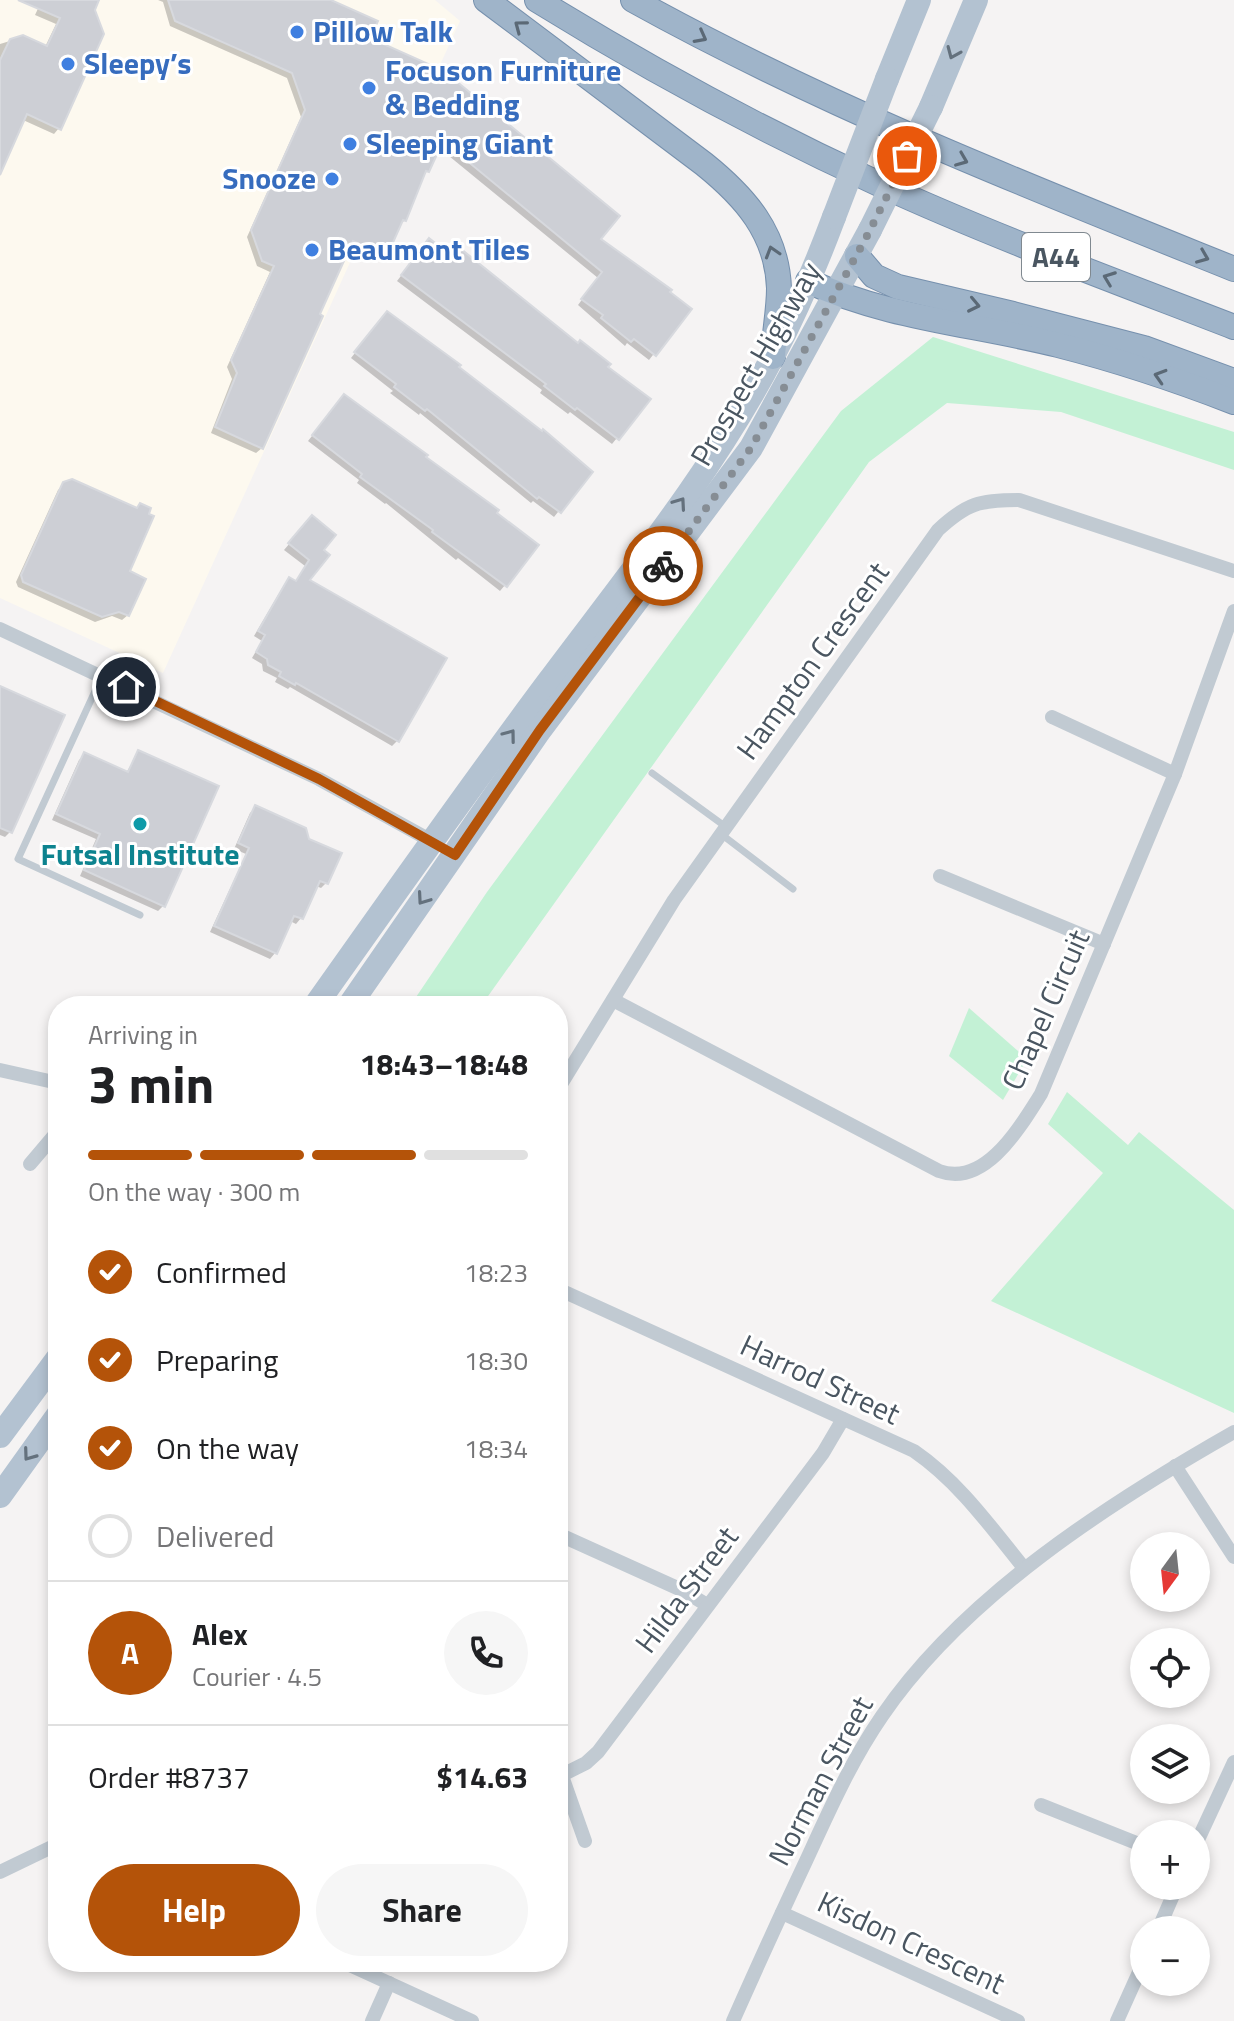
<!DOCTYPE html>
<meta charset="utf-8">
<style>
body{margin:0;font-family:"Titillium Web",sans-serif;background:#f6f6f6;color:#202124;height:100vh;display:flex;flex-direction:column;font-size:30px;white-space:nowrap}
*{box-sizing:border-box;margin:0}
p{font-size:26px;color:#757577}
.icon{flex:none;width:44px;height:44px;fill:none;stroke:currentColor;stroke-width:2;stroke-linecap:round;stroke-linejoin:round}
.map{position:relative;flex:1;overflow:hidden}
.details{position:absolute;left:48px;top:996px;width:520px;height:976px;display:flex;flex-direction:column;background:#fff;border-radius:32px;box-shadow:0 4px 12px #0003}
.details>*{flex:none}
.needle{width:52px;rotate:195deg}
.buttons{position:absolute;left:1130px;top:1532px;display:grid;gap:16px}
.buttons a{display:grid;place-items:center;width:80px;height:80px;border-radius:50%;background:#fff;box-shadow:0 4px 12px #0003;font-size:40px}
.pin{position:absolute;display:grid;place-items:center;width:68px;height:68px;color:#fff;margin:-34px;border:4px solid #fff;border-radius:50%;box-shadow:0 2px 8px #0007}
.courier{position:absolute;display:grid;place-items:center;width:80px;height:80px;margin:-40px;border:6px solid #b45309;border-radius:50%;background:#fff;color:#222;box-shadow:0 2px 10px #0007}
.head em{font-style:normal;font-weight:700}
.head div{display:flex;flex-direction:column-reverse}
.head{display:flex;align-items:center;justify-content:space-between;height:136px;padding:0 40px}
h1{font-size:52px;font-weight:700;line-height:60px}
.bar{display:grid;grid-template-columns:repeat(4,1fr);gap:12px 8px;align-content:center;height:96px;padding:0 40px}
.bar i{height:10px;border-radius:6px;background:#e0e0e0}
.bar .selected{background:#b45309}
.bar p{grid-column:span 4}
.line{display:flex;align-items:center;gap:20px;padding:0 40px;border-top:2px solid #e0e0e0}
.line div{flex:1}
.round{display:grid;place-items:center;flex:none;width:84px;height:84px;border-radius:42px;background:#f6f6f6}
ol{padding:0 40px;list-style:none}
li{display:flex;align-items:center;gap:24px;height:88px}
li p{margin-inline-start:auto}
li .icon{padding:8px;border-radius:50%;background:#b45309;color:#fff;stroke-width:4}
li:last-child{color:#757577}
li i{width:44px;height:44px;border:4px solid #e0e0e0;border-radius:50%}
.cta{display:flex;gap:16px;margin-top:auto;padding:16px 40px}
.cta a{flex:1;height:92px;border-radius:48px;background:#b45309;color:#fff;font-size:32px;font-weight:700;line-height:92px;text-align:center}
.cta a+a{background:#f6f6f6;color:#202124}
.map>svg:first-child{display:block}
</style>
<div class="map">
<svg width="1234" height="2021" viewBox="0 0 1234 2021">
<rect width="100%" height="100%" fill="#f5f3f3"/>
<polygon fill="#fdf9ef" points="0,0 435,0 460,21 163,673 0,598"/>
<g fill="#c3f1d5">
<polygon points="933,337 1234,432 1234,470 1061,412 947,403 869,462 481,1006 410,1006 487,892 841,411"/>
<polygon points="969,1008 1027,1059 1003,1100 949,1056"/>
<polygon points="1067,1092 1128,1145 1139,1132 1234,1210 1234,1413 991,1301 1103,1173 1048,1124"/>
</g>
<g fill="#0003">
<polygon points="42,0 97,0 59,128 54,134 23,120 0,166 0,44 23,37 45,47 56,24 35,15"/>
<polygon points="158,0 326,0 598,239 689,309 649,360 627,343 625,346 578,305 598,278 438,147 427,171 421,177 405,220 398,226 386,255 380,260 348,246 262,448 256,453 211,433 232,379 227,367 270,272 257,266 247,237 301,117 287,78 170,26 163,2"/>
<polygon points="424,246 606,367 648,400 612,444 570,412 568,414 540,393 542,390 397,281"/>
<polygon points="382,319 456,367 590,472 554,517 533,501 531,503 420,413 419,415 390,393 393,391 351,358"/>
<polygon points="339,402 423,457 505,585 500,591 458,558 456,560 386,503 385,504 357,483 359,480 308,441"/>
<polygon points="64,484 136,509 127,572 128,615 122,620 112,616 95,622 18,587 16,582 58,490"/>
<polygon points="307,523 321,550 307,581 398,740 392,746 290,687 288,689 275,682 277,678 263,671 262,664 252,658 262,641 254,636 284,585 289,579 295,583 305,566 284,550"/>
<polygon points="0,688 10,832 5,837 0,835"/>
<polygon points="139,752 164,905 158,911 80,876 96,839 52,820 79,760 84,755 126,773"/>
<polygon points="255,808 326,883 321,888 316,886 301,918 296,924 290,921 275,953 270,959 210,932 246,854 234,849 250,813"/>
</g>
<g fill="#cdcfd5" stroke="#d7d9de" stroke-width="2">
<polygon points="18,0 99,0 95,10 104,34 61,130 27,114 0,175 0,60 10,39 23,35 47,46 60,18"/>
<polygon points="168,0 331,0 378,21 370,38 444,71 620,216 601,239 672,290 670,292 692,309 656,356 634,339 631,342 601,318 603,315 581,299 602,272 443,141 429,172 426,171 406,221 403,220 387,256 353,241 320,314 323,316 263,449 215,427 237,373 231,360 274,266 262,261 251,230 305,110 292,73 175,21"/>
<polygon points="429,238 454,258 461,249 578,343 580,340 611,364 608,367 651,399 619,440 577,408 575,410 544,386 546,384 401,275"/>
<polygon points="387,311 461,365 459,367 542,431 543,429 593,472 561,513 539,497 537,499 427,409 425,411 394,387 396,384 354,352"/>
<polygon points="344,394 428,455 426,457 499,510 497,513 539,545 507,587 432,532 433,530 360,477 362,474 312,435"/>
<polygon points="72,479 137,508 140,503 151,508 149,514 154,516 130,571 146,579 129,616 119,612 102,617 23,582 21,575 63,482"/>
<polygon points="312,515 336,535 324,550 330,555 310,580 447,658 399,742 296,683 295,685 279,676 281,672 268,665 267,659 256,652 265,635 258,631 289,577 296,581 309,560 288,543"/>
<polygon points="0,686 65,715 12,833 0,828"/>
<polygon points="138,750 219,786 165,907 84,870 100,834 56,814 84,752 128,772"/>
<polygon points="255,805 306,828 309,839 342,853 328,884 320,881 303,919 294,916 277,954 214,926 249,848 238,843"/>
</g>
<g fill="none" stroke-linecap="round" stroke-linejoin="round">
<defs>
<g id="trunk">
<path d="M486,0l218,164c41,33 73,69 75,124 0,23 -5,46 -6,69"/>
<path d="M537,0c110,68 224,130 342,184 116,53 236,97 355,143"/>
<path d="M633,0c193,107 397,187 601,269"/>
<polyline points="857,256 874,276 898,287 1013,314 1144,348 1234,381"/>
<path d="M808,281c78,37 167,43 250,64 59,15 119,35 176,57"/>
</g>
</defs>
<use href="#trunk" stroke="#7690ad" stroke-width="26"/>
<g stroke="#c1cad2" stroke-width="7">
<polyline points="102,676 18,859 140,915"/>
<polyline points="652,773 726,827"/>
<polyline points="721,834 793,889"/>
</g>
<g stroke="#c1cad2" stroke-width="14">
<polyline points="0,629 319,779 437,844"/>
<polyline points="1052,717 1175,774"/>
<polyline points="940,876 1104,944"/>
<path d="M613,1000l326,171c46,17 81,-44 102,-77l134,-320 59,-163"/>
<polyline points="0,1070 58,1083"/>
<path d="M558,1089l116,-189 264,-370c29,-27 42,-30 81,-30l215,71"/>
<polyline points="30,1164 58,1131"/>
<path d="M558,1289l356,162c45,31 76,75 110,117"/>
<polyline points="1175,1466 1234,1557"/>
<polyline points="558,1534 684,1591 707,1605"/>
<polyline points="562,1776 585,1841"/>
<polyline points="558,1777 586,1763 598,1752 823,1453 843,1419"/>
<polyline points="1041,1805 1144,1846"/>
<polyline points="1196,1844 1234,1762"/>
<polyline points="0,1872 58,1844"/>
<polyline points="782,1913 1018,2021"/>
<polyline points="1158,1930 1177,1886"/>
<polyline points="343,1962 472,2021"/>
<polyline points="372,2021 389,1983"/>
<path d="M733,2021c24,-54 48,-107 73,-160 23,-50 45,-100 76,-145 82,-120 227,-213 352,-284"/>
<polyline points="1117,2021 1144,1961"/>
</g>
<g stroke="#b3c2d1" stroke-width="24">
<polyline points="887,79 919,0"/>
<polyline points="931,107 976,0"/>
<path d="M315,1006c77,-109 154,-218 234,-325 77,-103 165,-211 224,-325 23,-44 43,-91 61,-139"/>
<polyline points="349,1006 540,730 751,448 870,230"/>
<polyline points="0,1436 58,1358"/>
<polyline points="0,1496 58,1415"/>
</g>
<use href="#trunk" stroke="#9fb4c9" stroke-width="24"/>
<g stroke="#b3c2d1" stroke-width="24">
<polyline points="834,217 887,79"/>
<polyline points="870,230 931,107"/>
</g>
</g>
<defs><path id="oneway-chevron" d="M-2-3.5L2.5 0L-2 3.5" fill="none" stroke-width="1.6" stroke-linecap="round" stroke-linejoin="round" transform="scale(2)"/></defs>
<g stroke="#5b6976">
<use href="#oneway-chevron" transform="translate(520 26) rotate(-143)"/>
<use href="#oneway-chevron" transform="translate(701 37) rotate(28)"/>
<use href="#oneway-chevron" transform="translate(962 160) rotate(22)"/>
<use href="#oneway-chevron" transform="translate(772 252) rotate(-107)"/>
<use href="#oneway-chevron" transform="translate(1203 257) rotate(22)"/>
<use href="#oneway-chevron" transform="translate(1109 278) rotate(-159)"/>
<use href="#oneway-chevron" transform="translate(974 305) rotate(12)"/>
<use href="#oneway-chevron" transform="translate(1160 376) rotate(-163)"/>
</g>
<g stroke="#64717d">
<use href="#oneway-chevron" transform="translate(953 53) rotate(113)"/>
<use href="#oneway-chevron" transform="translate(680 503) rotate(-55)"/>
<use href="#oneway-chevron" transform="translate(510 735) rotate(-53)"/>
<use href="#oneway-chevron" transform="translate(423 899) rotate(125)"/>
<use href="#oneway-chevron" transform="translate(29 1455) rotate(126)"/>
</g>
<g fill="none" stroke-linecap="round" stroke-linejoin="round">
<polyline stroke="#868d94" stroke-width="8" stroke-dasharray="0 14.4" points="663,566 751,448 868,234 907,156"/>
<polyline stroke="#b45309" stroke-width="10" points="126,687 319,779 455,855 540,730 663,566"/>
</g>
<g fill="#3f7fe0" stroke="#fff" stroke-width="3">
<circle cx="297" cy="32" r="8"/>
<circle cx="68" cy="64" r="8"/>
<circle cx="369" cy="88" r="8"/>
<circle cx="350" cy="144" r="8"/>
<circle cx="332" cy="179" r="8"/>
<circle cx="312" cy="250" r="8"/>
</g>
<circle fill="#0f9aa8" stroke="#fff" stroke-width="3" cx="140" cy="824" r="8"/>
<g text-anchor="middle" stroke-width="6" stroke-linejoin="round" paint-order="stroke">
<rect fill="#fff" stroke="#808990" stroke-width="2" x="1022" y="233" width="68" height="48" rx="6"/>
<g font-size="28" font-weight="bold" fill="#4a5661">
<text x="1056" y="267">A44</text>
</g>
<g font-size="30" font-weight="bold" fill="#366cbe" stroke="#fff" text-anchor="start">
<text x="313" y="42">Pillow Talk</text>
<text x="84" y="74">Sleepy’s</text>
<text x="385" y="81">Focuson Furniture<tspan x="385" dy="34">&amp; Bedding</tspan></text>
<text x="366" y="154">Sleeping Giant</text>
<text x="316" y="189" text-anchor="end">Snooze</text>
<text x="328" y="260">Beaumont Tiles</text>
</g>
<g font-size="30" fill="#4a5661" stroke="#fff">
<text transform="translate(756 364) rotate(-60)" y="10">Prospect Highway</text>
<text transform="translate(813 661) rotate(-54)" y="10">Hampton Crescent</text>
<text transform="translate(1046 1010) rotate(-66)" y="10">Chapel Circuit</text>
<text transform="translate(820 1380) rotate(25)" y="10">Harrod Street</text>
<text transform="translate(687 1590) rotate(-53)" y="10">Hilda Street</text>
<text transform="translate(821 1781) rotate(-62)" y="10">Norman Street</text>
<text transform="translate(911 1943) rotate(25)" y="10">Kisdon Crescent</text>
</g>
<g font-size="30" font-weight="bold" fill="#0d838f" stroke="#fff">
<text x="140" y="865">Futsal Institute</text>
</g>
</g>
</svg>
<div class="buttons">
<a><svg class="needle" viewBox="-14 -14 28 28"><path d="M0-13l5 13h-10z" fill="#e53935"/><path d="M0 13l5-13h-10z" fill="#757577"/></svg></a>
<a><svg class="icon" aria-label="locate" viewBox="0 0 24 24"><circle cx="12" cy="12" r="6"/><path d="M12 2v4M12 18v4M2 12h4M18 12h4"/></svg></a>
<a><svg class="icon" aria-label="layers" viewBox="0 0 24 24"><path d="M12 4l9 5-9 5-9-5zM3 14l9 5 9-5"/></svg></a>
<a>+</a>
<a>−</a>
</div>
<div class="pin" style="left:907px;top:156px;background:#ea580c"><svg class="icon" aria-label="bag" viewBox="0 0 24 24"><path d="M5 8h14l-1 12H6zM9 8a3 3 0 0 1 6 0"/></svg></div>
<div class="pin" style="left:126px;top:687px;background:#1f2937"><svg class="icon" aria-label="home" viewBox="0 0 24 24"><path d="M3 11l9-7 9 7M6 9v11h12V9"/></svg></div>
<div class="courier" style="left:663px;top:566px"><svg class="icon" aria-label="bike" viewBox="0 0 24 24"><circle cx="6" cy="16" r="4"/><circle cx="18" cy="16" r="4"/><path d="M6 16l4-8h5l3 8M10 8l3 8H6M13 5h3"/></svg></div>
<section class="details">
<div class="head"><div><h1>3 min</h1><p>Arriving in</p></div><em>18:43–18:48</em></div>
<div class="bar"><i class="selected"></i><i class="selected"></i><i class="selected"></i><i></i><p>On the way · 300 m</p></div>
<ol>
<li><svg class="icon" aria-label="check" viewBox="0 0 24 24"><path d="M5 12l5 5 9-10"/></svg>Confirmed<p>18:23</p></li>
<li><svg class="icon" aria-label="check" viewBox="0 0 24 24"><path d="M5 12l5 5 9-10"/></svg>Preparing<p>18:30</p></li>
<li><svg class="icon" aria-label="check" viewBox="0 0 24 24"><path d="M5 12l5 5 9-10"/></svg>On the way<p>18:34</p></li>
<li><i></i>Delivered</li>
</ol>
<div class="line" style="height:144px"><b class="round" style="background:#b45309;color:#fff">A</b><div><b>Alex</b><p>Courier · 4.5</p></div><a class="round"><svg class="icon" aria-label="phone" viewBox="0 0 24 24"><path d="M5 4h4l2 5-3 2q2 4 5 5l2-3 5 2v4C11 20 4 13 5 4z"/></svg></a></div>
<div class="line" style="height:104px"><div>Order #8737</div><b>$14.63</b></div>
<div class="cta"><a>Help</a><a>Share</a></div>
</section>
</div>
